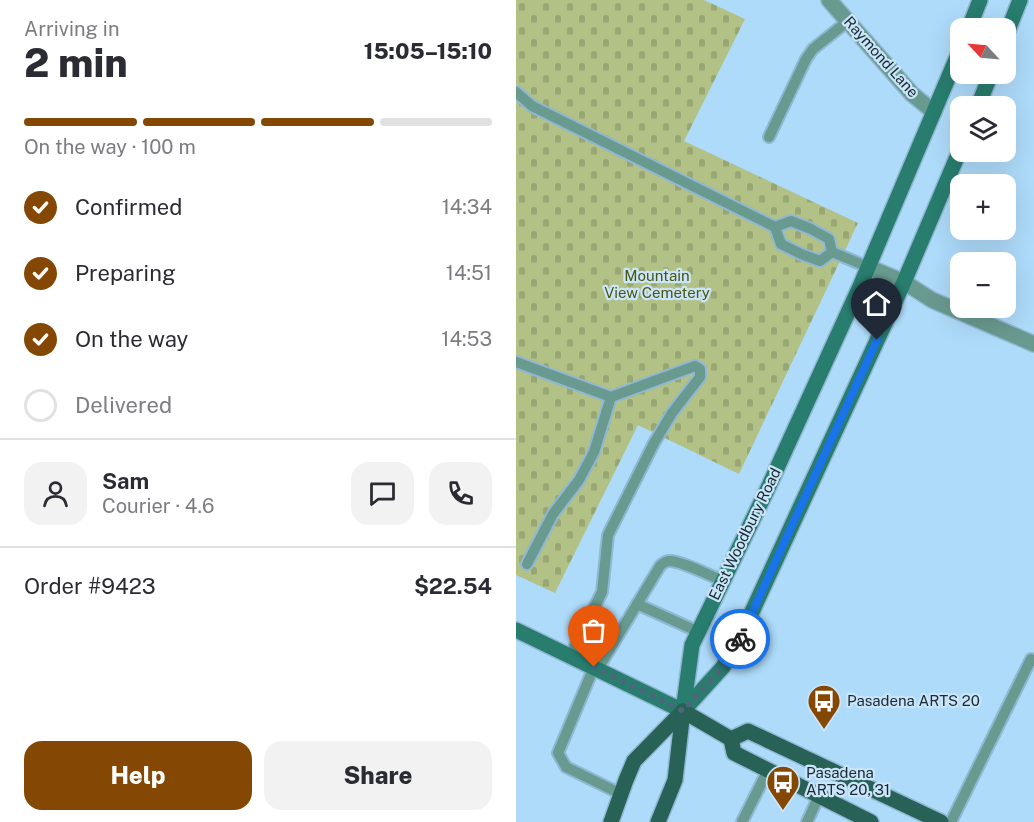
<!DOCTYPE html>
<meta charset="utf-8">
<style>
body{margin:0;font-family:"Public Sans",sans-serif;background:#f2f2f3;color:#2b2b33;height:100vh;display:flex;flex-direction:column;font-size:22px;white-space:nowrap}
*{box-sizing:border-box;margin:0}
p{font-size:20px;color:#7c7c81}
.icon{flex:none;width:33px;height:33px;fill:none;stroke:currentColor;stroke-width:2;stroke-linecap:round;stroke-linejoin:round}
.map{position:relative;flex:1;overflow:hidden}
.side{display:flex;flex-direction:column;background:#fff;width:516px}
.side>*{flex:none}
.needle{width:39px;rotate:296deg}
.buttons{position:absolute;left:434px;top:18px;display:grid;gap:12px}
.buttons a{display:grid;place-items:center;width:66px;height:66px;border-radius:12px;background:#fff;box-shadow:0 6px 24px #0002;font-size:30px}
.pin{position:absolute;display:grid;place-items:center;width:51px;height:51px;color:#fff;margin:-62px -26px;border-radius:50% 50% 50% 0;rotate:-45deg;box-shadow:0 0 6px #0007}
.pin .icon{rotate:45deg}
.courier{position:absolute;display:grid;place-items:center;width:60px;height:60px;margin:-30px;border:4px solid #1a73e8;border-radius:50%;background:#fff;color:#222;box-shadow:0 2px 8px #0007}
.head em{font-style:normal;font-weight:800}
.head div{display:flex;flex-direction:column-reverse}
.head{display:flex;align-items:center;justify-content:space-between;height:102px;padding:0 24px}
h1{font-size:39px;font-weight:800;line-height:45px}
.bar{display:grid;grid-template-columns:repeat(4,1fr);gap:9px 6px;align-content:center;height:72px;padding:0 24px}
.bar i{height:8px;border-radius:4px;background:#e1e1e2}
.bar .selected{background:#854804}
.bar p{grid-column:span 4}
.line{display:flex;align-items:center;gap:15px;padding:0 24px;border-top:2px solid #e1e1e2}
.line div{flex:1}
.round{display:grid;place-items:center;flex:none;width:63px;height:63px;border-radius:18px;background:#f2f2f3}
ol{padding:0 24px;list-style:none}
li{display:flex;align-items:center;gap:18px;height:66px}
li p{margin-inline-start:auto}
li .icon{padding:6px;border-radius:50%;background:#854804;color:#fff;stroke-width:4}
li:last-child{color:#7c7c81}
li i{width:33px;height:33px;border:3px solid #e1e1e2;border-radius:50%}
.action{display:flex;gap:12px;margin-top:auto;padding:12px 24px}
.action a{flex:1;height:69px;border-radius:18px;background:#854804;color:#fff;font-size:24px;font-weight:800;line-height:69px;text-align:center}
.action a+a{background:#f2f2f3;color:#2b2b33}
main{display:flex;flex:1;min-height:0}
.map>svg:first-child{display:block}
</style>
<main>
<section class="side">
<div class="head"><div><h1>2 min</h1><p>Arriving in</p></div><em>15:05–15:10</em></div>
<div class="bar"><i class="selected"></i><i class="selected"></i><i class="selected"></i><i></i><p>On the way · 100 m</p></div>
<ol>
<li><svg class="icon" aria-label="check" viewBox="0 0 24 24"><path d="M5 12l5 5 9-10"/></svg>Confirmed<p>14:34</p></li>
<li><svg class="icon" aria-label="check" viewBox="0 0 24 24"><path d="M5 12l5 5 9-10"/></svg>Preparing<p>14:51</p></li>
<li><svg class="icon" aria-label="check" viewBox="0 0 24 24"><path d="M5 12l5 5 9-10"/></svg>On the way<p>14:53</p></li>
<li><i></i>Delivered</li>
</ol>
<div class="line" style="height:108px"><a class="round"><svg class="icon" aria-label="person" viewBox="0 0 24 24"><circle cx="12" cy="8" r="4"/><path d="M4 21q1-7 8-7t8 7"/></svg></a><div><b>Sam</b><p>Courier · 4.6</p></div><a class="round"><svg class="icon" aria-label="chat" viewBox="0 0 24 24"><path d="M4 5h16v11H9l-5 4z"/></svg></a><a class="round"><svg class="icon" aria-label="phone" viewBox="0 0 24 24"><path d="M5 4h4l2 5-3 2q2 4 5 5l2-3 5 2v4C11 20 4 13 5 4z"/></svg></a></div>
<div class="line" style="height:78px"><div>Order #9423</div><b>$22.54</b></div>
<div class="action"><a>Help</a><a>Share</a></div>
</section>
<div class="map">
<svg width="518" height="822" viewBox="0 0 518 822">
<defs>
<pattern id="cemetery-stones" width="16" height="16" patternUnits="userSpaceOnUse" patternTransform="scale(1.5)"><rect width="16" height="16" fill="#b2c186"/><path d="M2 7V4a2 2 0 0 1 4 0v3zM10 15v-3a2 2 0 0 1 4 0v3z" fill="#98a674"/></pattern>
</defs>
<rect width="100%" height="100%" fill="#aedbfa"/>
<polygon fill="url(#cemetery-stones)" points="0,0 188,0 229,19 168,141 342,223 223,474 122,425 39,593 0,575"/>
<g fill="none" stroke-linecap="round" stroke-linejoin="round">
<defs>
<g id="service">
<polyline points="0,92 16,106 259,227 265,244 285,254 304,261 316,252"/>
<polyline points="253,137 290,59 297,49 332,21"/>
<polyline points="259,227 275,221 295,229 313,239 316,252"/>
<polyline points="316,252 352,267"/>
<polyline points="0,362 95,397 179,366 184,369 184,377 156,413 138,443 92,535 86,592 54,656"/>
<polyline points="11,564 37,514 63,480 78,452 95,397"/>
<polyline points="121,604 183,632"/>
<polyline points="78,667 42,753 50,767 105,794"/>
<path d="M82,669l62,-103c3,-3 4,-4 8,-5 12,-1 43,15 55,20"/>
<polyline points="226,822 252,770"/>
<polyline points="291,822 303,796"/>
<polyline points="435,822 515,659 518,661"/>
</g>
<polyline id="minor" points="313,0 396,94 418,112"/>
<polyline id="tertiary" points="352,267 388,282 416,300 518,344"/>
<g id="secondary">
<polyline points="453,28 464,0"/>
<polyline points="489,38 504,0"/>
<polyline points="462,106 475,74"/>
<polyline points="0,630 167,711"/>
<polyline points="167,711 176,645 252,488 345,284 444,50"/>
<polyline points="167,711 207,667 223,640 388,282 444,150"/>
</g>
<g id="primary">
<polyline points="167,711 215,739 218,753 355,822"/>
<polyline points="215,739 232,731 425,822"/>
<polyline points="95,822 110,780 118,761 167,711"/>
<polyline points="142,822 159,780 167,711"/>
</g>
</defs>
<use href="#service" stroke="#90b7d3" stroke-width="14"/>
<use href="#minor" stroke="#90b7d3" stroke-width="18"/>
<use href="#tertiary" stroke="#90b7d3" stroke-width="18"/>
<use href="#secondary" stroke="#90b7d3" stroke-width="18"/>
<use href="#primary" stroke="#90b7d3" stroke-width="18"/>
<use href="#service" stroke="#699a8f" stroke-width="10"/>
<use href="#minor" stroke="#699a8f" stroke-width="15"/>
<use href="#tertiary" stroke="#699a8f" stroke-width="15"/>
<use href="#secondary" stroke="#287d6e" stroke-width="15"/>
<use href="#primary" stroke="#286156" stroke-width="15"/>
</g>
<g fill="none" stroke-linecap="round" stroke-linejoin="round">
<polyline stroke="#4c677a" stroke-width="6" stroke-dasharray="0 10.8" points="78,667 167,711 207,667 224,639"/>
<polyline stroke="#1a73e8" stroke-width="8" points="224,639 361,340"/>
</g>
<defs>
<symbol id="bus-pin" viewBox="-11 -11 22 30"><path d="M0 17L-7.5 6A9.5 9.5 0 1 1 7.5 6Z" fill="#854804" stroke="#cbe5f8"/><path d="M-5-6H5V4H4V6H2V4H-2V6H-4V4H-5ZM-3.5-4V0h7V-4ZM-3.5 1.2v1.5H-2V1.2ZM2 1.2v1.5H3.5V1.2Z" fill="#fff"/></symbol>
</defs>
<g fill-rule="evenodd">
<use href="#bus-pin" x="289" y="682" width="38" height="52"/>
<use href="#bus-pin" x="248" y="763" width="38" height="52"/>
</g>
<g text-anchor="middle" stroke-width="4.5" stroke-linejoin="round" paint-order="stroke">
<g font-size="15" fill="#172935" stroke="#cbe5f8">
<text transform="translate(365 57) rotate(48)" y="5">Raymond Lane</text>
<text transform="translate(229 534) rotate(-64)" y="5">East Woodbury Road</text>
</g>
<g font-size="15" fill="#495610" stroke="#cbe5f8">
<text x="141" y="281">Mountain<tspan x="141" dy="17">View Cemetery</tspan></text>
</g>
<g font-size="15" fill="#172935" stroke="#cbe5f8" text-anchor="start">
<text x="331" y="706">Pasadena ARTS 20</text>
<text x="290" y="778">Pasadena<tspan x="290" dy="17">ARTS 20, 31</tspan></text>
</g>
</g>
</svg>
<div class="buttons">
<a><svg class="needle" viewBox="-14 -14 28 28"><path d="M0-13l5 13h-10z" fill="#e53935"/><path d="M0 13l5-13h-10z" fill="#7c7c81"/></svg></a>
<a><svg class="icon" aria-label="layers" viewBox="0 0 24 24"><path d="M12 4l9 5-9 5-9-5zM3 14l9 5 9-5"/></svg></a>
<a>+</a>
<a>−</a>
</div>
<div class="pin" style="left:78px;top:667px;background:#ea580c"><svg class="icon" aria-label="bag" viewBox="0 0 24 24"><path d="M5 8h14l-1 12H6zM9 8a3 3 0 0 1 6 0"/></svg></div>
<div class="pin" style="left:361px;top:340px;background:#1f2937"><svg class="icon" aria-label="home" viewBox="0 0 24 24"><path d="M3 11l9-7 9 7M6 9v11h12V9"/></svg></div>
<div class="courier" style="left:224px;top:639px"><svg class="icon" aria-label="bike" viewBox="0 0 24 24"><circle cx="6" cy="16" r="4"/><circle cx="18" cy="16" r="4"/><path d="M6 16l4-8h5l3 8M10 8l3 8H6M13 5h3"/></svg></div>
</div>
</main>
